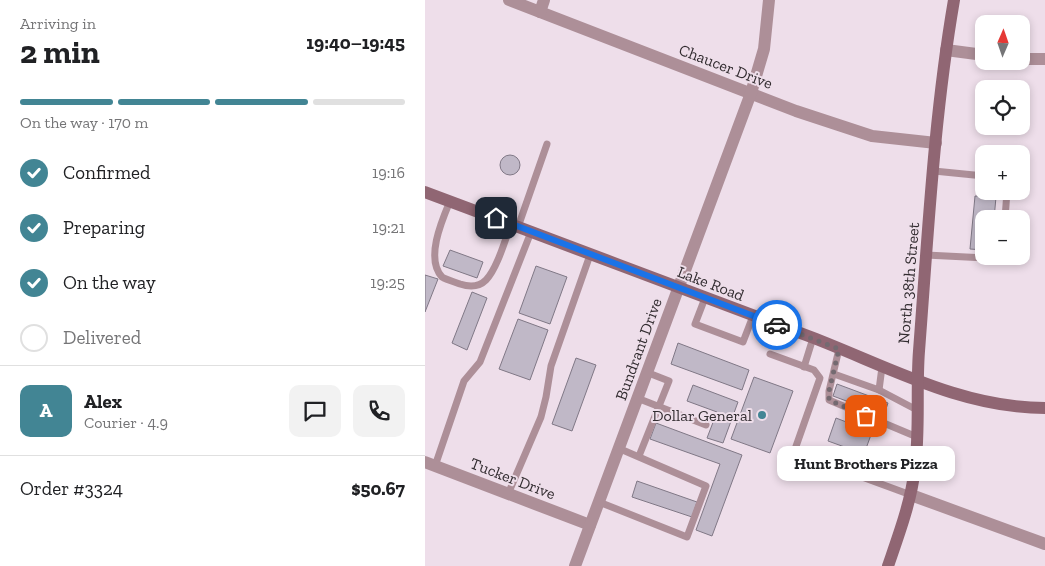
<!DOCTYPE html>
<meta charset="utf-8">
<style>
body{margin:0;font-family:"Zilla Slab",serif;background:#f2f2f2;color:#202124;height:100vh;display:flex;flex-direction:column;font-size:19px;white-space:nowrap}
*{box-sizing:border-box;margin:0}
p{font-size:16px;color:#757577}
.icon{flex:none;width:28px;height:28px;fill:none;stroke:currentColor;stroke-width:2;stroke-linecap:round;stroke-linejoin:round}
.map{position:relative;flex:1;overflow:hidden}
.panel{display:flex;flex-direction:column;background:#fff;width:425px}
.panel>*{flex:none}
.needle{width:32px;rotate:2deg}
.controls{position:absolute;left:550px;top:15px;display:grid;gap:10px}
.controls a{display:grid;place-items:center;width:55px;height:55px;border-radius:10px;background:#fff;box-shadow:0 2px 8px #0003;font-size:25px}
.pin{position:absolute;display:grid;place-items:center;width:42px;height:42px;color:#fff;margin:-21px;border-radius:10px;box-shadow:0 2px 8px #0006}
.courier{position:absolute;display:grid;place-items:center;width:50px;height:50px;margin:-25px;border:4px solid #1a73e8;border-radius:50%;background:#fff;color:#222;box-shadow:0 1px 6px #0007}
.bubble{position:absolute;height:35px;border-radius:10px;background:#fff;box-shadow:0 2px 8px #0003;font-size:16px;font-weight:800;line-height:35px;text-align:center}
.overview em{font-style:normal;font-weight:800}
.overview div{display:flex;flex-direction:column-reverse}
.overview{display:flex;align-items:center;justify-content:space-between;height:85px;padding:0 20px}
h1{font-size:32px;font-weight:800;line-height:38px}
.bar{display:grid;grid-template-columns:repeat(4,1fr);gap:8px 5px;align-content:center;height:60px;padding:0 20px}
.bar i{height:6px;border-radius:4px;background:#e0e0e0}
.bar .active{background:#428594}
.bar p{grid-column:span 4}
.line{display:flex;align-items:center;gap:12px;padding:0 20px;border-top:1px solid #e0e0e0}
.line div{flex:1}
.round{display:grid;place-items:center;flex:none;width:52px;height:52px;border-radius:10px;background:#f2f2f2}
ol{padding:0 20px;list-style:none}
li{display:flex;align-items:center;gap:15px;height:55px}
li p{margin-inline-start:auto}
li .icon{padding:5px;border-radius:50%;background:#428594;color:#fff;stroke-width:4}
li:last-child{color:#757577}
li i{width:28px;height:28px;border:2px solid #e0e0e0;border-radius:50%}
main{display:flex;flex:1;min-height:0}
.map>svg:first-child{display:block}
</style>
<main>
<section class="panel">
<div class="overview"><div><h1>2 min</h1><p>Arriving in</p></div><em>19:40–19:45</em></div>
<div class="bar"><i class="active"></i><i class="active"></i><i class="active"></i><i></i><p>On the way · 170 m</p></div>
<ol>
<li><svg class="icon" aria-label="check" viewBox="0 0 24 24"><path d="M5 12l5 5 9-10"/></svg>Confirmed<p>19:16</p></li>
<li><svg class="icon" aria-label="check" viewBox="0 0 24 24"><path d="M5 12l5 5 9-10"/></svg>Preparing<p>19:21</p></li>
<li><svg class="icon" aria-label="check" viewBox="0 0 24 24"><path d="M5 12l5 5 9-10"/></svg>On the way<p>19:25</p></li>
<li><i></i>Delivered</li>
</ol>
<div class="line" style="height:90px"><b class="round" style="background:#428594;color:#fff">A</b><div><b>Alex</b><p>Courier · 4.9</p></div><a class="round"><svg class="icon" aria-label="chat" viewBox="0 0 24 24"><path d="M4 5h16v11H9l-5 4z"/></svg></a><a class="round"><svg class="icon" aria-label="phone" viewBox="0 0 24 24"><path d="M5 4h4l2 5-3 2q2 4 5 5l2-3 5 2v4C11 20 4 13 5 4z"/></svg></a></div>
<div class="line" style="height:65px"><div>Order #3324</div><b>$50.67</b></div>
</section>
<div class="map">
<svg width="620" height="566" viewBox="0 0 620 566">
<rect width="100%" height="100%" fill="#eedeea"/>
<g fill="#c0b8c7" stroke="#807886">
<circle cx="85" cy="165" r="10"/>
<polygon points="550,196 571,197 569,219 559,219 559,250 545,249"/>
<polygon points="25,250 58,262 52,278 18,266"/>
<polygon points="111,266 142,277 125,324 94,313"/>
<polygon points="0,275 13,279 0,312"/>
<polygon points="47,292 62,298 42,350 27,343"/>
<polygon points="93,319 123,330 105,380 74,369"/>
<polygon points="253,343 324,370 317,390 246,364"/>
<polygon points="151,358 171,365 147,431 127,424"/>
<polygon points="329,377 368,391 345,453 306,439"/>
<polygon points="412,384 463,403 459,415 408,396"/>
<polygon points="268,385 313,402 298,443 282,438 292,412 262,401"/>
<polygon points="411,418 447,432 439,454 403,441"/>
<polygon points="231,423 317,455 287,536 271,530 295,464 225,439"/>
<polygon points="212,481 272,502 267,517 207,497"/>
</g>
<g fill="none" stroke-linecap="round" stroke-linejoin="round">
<g stroke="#ad8f98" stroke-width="7">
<polyline points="509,171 559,176"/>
<path d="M25,201c-8,19 -25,58 -8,76 5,3 13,5 18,7 9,3 19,3 26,-4 11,-11 19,-40 25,-56"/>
<polyline points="580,219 582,191"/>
<polyline points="93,227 122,144"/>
<polyline points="501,255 561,258 566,256"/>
<polyline points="280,298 270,324 318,342 328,316"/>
<polyline points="414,349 404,391 404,400 492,437"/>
<polyline points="345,354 389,370 395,378 369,452 486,495"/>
<polyline points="379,367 388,338"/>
<polyline points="409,374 454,390 457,367"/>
<polyline points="454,390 492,410"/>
<polyline points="212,398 281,425"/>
<polyline points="214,456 244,381 221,372"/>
<polyline points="10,466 39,381 55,362 106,232"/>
<polyline points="83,494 116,417 121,397 126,366 165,255"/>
<polyline points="174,502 262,537 281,486 193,448"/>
</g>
<g stroke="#ad8f98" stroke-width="12">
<polyline points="84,0 371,111 447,136 511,143"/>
<polyline points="115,12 119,0"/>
<polyline points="521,50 559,55"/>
<polyline points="596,59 620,59"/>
<polyline points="0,462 165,525"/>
<polyline points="486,495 620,544"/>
<polyline points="150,566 326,93 339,49 344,0"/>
</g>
<g stroke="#906673" stroke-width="12">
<path d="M0,192c129,48 257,97 386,145 76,29 150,71 234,71"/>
<path d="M463,566c11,-32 23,-64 27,-98 5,-39 1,-78 4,-117 9,-117 15,-235 35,-351"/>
</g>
</g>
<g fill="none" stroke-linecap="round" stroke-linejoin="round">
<polyline stroke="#746a71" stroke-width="5" stroke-dasharray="0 9" points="352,325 414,349 404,391 404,400 441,416"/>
<polyline stroke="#1a73e8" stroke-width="6" points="71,218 352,325"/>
</g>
<circle fill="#428594" stroke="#eedeea" stroke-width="2" cx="337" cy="415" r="5"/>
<g text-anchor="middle" stroke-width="4" stroke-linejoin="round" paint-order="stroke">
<g font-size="16" fill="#322c30" stroke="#eedeea">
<text transform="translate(301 66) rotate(21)" y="6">Chaucer Drive</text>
<text transform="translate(286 283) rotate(21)" y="6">Lake Road</text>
<text transform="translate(483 283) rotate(-85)" y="6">North 38th Street</text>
<text transform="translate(213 349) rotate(-70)" y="6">Bundrant Drive</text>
<text transform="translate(88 478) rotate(21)" y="6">Tucker Drive</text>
</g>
<g font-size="16" fill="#322c30" stroke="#eedeea" text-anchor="end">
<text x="327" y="421">Dollar General</text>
</g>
</g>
</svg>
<div class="controls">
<a><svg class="needle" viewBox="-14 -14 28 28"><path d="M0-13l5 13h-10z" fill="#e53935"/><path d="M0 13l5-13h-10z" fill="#757577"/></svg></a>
<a><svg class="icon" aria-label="locate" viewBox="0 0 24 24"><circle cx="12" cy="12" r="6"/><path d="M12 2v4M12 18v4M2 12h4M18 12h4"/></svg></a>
<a>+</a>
<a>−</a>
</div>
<div class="pin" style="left:441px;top:416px;background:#ea580c"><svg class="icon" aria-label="bag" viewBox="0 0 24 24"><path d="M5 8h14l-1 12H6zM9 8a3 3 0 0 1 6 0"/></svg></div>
<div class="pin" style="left:71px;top:218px;background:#1f2937"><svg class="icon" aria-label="home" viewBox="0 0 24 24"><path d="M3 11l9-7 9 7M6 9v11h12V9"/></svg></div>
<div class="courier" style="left:352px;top:325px"><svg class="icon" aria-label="car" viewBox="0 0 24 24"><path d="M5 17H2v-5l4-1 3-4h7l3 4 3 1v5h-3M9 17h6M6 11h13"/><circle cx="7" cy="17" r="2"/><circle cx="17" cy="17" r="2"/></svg></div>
<div class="bubble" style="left:352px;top:446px;width:178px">Hunt Brothers Pizza</div>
</div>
</main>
